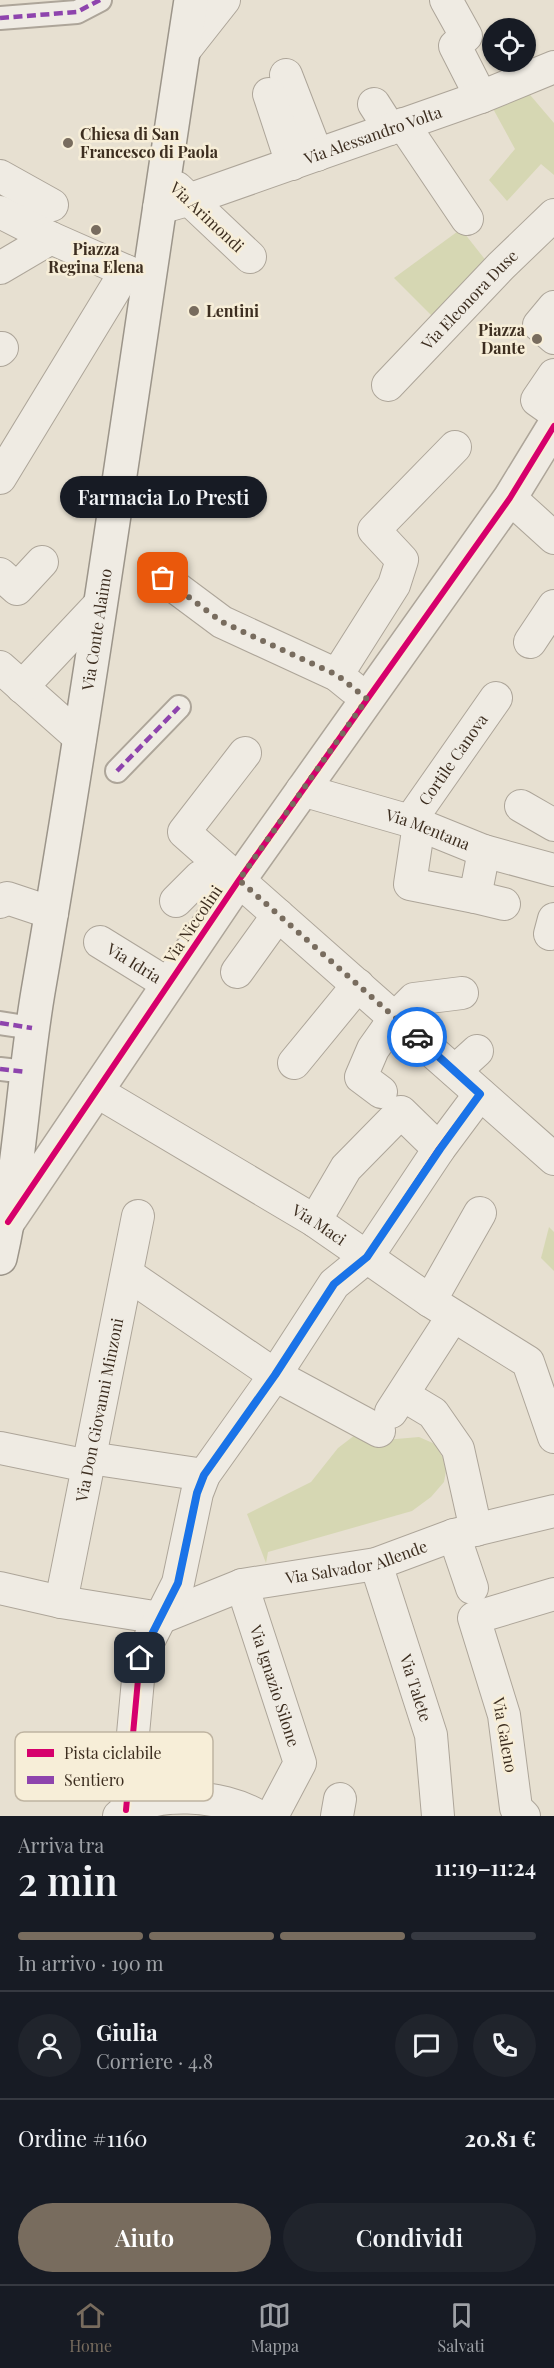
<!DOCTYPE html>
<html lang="it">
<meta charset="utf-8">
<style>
body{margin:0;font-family:"Playfair Display",serif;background:#20242c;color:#f1f3f6;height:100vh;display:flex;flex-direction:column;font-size:22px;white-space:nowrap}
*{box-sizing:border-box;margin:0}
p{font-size:20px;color:#9ea1a6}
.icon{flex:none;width:33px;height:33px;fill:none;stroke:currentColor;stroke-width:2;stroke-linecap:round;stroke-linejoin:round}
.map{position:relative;height:1816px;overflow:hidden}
.side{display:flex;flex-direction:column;background:#171b24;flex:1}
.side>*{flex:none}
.buttons{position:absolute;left:482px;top:18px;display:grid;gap:12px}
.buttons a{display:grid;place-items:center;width:54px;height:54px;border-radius:50%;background:#171b24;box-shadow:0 2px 4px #0004;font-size:30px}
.pin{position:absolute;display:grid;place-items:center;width:51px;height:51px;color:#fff;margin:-26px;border-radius:12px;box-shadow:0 3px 9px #0006}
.courier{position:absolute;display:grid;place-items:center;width:60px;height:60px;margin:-30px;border:4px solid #1a73e8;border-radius:50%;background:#fff;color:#222;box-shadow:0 2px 8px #0007}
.bubble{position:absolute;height:42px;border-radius:21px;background:#171b24;box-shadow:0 2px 4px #0004;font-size:20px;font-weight:600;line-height:42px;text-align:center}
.headline em{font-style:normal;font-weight:600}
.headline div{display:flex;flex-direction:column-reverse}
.headline{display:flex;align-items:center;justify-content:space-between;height:102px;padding:0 18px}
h1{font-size:39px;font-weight:600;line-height:45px}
.bar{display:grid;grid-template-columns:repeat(4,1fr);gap:9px 6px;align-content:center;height:72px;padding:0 18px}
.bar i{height:8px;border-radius:4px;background:#363941}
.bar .active{background:#786c5e}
.bar p{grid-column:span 4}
.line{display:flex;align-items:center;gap:15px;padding:0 18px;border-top:2px solid #363941}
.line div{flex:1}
.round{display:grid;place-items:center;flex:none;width:63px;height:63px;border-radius:32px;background:#20242c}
.primary-button{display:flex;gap:12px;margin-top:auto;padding:12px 18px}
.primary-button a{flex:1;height:69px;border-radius:36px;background:#786c5e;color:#fff;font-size:24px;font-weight:600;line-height:69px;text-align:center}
.primary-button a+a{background:#20242c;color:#f1f3f6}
.dock{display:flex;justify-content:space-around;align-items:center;height:84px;border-top:2px solid #363941;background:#171b24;font-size:16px;color:#9ea1a6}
.dock a{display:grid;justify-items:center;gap:3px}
.dock .active{color:#786c5e}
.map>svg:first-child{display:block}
</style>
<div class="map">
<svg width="554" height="1816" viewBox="0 0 554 1816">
<rect width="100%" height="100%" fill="#e7e0d1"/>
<g fill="#d6d7b3">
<polygon points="525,89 554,123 554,175 541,164 507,201 489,180 515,149 491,105"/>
<polygon points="461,229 487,262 433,317 394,278"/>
<polygon points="549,1227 554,1232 554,1271 541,1258"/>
<polygon points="355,1435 373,1441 419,1437 435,1444 447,1465 444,1482 431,1497 412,1511 268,1552 266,1563 247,1514 311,1482 338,1448"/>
</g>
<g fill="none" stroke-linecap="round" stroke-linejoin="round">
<defs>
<g id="pedestrian">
<polyline points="0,18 77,12 100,0"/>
<polyline points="117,771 179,707"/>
<polyline points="0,1023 32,1028"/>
<polyline points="0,1069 26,1072"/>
</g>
<g id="minor">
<polyline points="446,0 466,36 455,46 481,97"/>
<polyline points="183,52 224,0"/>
<polyline points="286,75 317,155"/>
<polyline points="269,94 292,164"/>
<polyline points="374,104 390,129"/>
<polyline points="403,124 467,219"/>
<polyline points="0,176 52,205"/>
<polyline points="177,188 250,257"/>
<path id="s1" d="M159,208l32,-9 290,-102 73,-30"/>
<polyline points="0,212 51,238 144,279"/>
<polyline points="0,268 51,238"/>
<polyline points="554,307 539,325 554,338"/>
<polyline points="0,350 2,348"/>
<polyline points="554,375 537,400 554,412"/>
<path id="s2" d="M388,385l113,-119 53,-51"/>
<polyline points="0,478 126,271"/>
<polyline points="510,498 554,538"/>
<polyline points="0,574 17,589 42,562"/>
<polyline points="163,578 222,622 337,675 353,688"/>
<polyline points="530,642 554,606"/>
<polyline points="0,667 80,738"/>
<polyline points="337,675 394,585 402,560 374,530 455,447"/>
<polyline points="22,687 100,604"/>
<polyline points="245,753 184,832 554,1159"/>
<path id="s3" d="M302,790l108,31 74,30 70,19"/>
<polyline points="521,806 554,825"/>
<path id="s4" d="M410,821l86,-123"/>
<polyline points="419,824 410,884 475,897 484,851"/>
<polyline points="475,897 504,904"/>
<polyline points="176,901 200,877 226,899"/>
<polyline points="0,902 7,898 52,913"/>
<polyline points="550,934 554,919"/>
<path id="s5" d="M100,942l68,42"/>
<polyline points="237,972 278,915"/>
<polyline points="294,1063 358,985"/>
<polyline points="455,1071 477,1051"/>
<path id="s6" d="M96,1091l219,130 115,80 98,61 26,75"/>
<polyline points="381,1092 361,1077 373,1049 395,1018 414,999 462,993"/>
<polyline points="315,1221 346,1168 401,1112 439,1149"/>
<polyline points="127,1274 275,1375 379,1431"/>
<polyline points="430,1301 480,1213"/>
<polyline points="403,1395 433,1413 458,1449 476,1530"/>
<polyline points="391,1412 453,1316"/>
<polyline points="0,1448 88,1466"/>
<polyline points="90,1458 204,1475"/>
<polyline points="454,1535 472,1588"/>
<path id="s7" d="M376,1564l55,171 7,81"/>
<path id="s8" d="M242,1585l58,178 -28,53"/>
<path id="s9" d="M0,1588l61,14 99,16 82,-33 134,-21 78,-29 100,-24"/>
<path id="s10" d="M61,1602l77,-386"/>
<polyline points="126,1810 140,1658 178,1583 197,1493 204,1475 275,1375 334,1284 367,1257 439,1149 480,1094"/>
<path d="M119,1816c34,-27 103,-22 139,0"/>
<polyline points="337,1816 340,1799"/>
<polyline points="524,1816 516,1808 504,1715 474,1618 554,1594"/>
</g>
<polyline id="tertiary" points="8,1222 239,880 510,498 554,426"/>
<g id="secondary">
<path id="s11" d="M0,1258c20,-87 23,-177 38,-266 57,-329 102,-661 153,-992"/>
</g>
</defs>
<use href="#pedestrian" stroke="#ada599" stroke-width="26"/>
<use href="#minor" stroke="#ada599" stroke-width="34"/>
<use href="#tertiary" stroke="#ada599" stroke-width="36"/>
<use href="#secondary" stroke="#9c958a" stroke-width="36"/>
<use href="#pedestrian" stroke="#efebe3" stroke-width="22"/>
<use href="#minor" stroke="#efebe3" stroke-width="32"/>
<use href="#tertiary" stroke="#efebe3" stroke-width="33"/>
<use href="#secondary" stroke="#efebe3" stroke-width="33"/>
<g stroke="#8e44ad" stroke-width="4.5" stroke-dasharray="9 4.5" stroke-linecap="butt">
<polyline points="0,18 77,12 100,0"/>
<polyline points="117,771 179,707"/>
<polyline points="0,1023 32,1028"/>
<polyline points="0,1069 26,1072"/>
</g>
<defs>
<g id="cycleway">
<polyline points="8,1222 239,880 510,498 554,426"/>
<polyline points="126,1810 140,1658 178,1583 197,1493 204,1475 275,1375 334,1284 367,1257 439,1149 480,1094"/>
</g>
</defs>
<use href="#cycleway" stroke="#f7eed8" stroke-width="10"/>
<use href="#cycleway" stroke="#d6006c" stroke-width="6"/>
</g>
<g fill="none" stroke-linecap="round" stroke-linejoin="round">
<polyline stroke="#786c5e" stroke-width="6" stroke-dasharray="0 10.8" points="163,578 222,622 337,675 367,699 239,880 417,1037"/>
<polyline stroke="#1a73e8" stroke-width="8" points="140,1658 178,1583 197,1493 204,1475 275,1375 334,1284 367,1257 440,1149 480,1094 417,1037"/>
</g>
<g fill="#786c5e" stroke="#f7eed8" stroke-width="2">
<circle cx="68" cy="143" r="6"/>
<circle cx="96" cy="230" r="6"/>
<circle cx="194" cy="311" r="6"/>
<circle cx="537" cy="339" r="6"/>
</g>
<g text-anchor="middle" stroke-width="5" stroke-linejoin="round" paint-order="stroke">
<g font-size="16" font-weight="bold" fill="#3d2e20" stroke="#f7eed8" text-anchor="start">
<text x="80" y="140">Chiesa di San<tspan x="80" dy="18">Francesco di Paola</tspan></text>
<text x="96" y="255" text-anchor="middle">Piazza<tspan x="96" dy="18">Regina Elena</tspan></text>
<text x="206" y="317">Lentini</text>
<text x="525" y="336" text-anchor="end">Piazza<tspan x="525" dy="18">Dante</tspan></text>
</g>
<g font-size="16" fill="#3d2e20" stroke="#f7eed8">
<text dy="6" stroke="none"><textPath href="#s1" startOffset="226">Via Alessandro Volta</textPath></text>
<text transform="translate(207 217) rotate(43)" y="6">Via Arimondi</text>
<text dy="6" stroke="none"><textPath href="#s2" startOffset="118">Via Eleonora Duse</textPath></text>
<text dy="6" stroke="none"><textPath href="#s11" startOffset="636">Via Conte Alaimo</textPath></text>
<text dy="6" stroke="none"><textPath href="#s4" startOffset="75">Cortile Canova</textPath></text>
<text dy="6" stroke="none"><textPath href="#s3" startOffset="132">Via Mentana</textPath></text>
<text transform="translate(193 924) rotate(-56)" y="6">Via Niccolini</text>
<text dy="6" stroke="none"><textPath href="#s5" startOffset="40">Via Idria</textPath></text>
<text dy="6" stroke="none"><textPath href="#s6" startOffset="260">Via Maci</textPath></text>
<text dy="6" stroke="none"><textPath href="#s10" startOffset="196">Via Don Giovanni Minzoni</textPath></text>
<text dy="6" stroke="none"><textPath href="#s9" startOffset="368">Via Salvador Allende</textPath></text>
<text dy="6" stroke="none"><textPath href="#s8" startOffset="106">Via Ignazio Silone</textPath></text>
<text dy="6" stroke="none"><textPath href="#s7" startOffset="130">Via Talete</textPath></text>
<text transform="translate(505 1735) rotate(80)" y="6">Via Galeno</text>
</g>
</g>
<rect x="15" y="1732" width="198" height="69" rx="9" fill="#f7eed8" stroke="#bfb4a1" stroke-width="1.5"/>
<rect x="27" y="1749" width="27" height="8" fill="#d6006c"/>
<rect x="27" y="1776" width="27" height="8" fill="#8e44ad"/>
<g font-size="16" fill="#3d2e20">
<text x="64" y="1759">Pista ciclabile</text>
<text x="64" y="1786">Sentiero</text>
</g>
</svg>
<div class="buttons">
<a><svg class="icon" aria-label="locate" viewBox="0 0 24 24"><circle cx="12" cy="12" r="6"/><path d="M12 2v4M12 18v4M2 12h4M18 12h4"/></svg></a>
</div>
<div class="pin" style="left:163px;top:578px;background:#ea580c"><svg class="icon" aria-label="bag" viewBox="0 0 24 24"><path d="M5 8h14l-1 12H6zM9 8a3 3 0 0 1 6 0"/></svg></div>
<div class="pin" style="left:140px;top:1658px;background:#1f2937"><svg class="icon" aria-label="home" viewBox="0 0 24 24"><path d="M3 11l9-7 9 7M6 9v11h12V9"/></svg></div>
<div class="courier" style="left:417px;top:1037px"><svg class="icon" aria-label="car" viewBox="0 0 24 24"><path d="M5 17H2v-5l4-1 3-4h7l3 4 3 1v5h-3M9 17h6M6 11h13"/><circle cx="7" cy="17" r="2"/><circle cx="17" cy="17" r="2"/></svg></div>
<div class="bubble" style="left:60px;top:476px;width:207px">Farmacia Lo Presti</div>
</div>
<section class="side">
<div class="headline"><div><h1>2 min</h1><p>Arriva tra</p></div><em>11:19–11:24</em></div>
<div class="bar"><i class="active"></i><i class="active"></i><i class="active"></i><i></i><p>In arrivo · 190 m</p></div>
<div class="line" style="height:108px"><a class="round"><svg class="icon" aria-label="person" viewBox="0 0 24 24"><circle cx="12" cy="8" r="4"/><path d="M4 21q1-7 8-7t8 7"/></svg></a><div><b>Giulia</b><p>Corriere · 4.8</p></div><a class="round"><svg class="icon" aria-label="chat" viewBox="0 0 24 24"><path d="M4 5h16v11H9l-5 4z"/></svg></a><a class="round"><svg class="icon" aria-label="phone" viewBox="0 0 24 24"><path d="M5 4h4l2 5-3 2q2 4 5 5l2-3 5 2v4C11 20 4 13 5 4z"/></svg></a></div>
<div class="line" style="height:78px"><div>Ordine #1160</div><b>20.81 €</b></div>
<div class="primary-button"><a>Aiuto</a><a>Condividi</a></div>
</section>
<nav class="dock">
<a class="active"><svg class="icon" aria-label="home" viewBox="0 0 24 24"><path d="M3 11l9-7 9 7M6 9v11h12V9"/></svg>Home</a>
<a><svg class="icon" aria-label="map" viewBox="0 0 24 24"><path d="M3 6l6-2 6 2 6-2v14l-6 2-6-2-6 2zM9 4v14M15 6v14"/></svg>Mappa</a>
<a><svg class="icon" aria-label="saved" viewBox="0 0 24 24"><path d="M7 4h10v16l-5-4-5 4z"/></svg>Salvati</a>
</nav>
